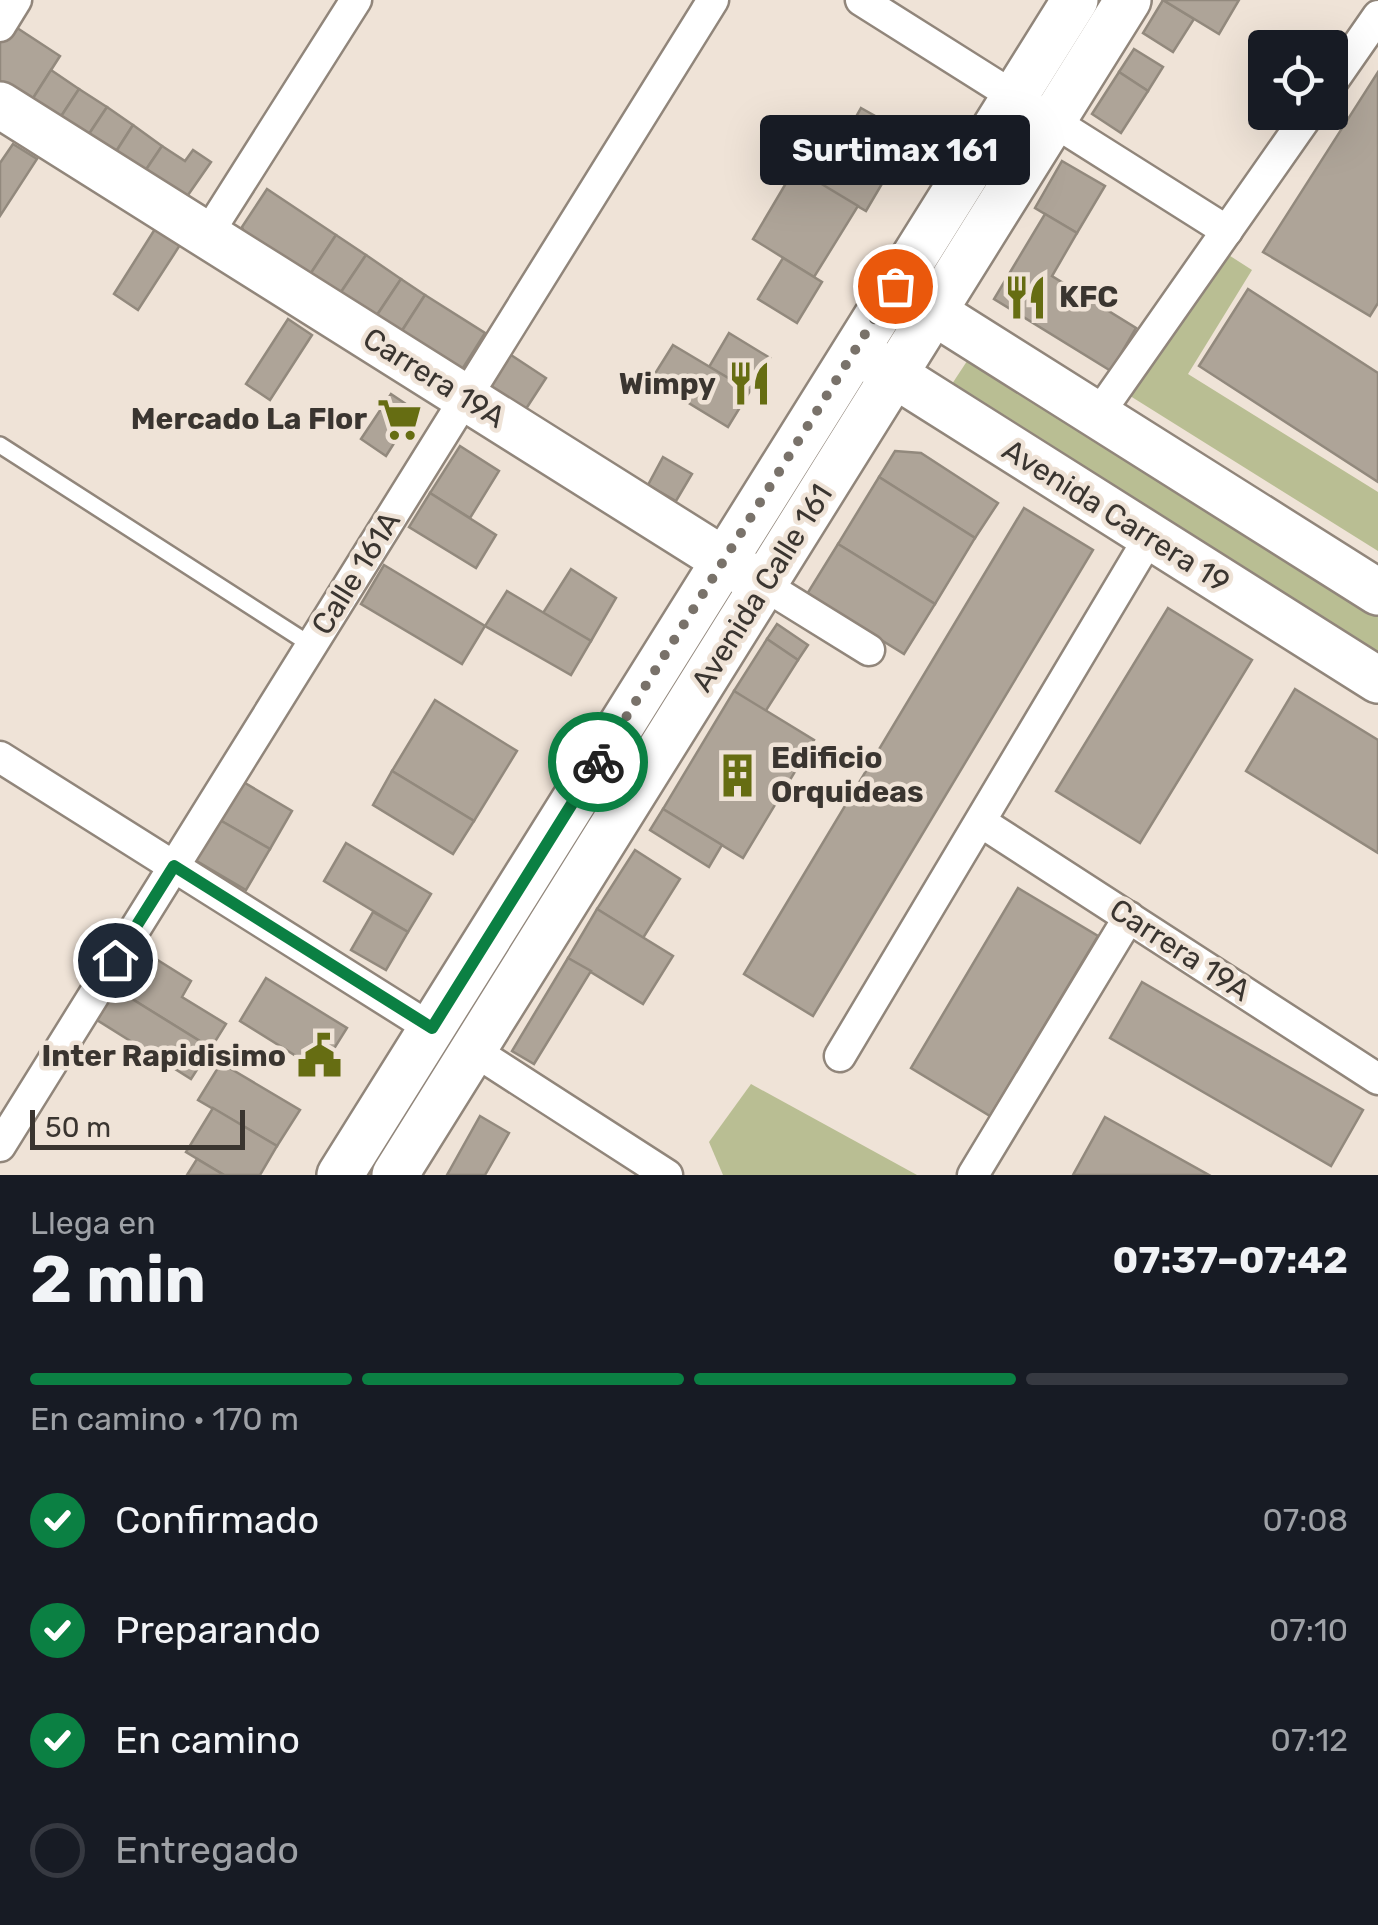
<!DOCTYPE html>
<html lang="es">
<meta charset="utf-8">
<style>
body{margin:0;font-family:Rubik,sans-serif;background:#242831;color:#f1f3f6;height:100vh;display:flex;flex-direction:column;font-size:38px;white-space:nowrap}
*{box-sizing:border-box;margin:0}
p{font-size:32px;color:#9ea1a6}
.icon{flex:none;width:55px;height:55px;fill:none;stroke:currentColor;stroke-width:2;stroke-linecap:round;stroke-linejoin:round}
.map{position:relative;height:1175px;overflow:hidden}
.sheet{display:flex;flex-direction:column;background:#171b24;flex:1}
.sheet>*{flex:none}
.tools{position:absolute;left:1248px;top:30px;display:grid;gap:20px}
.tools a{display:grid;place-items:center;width:100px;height:100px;border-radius:10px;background:#171b24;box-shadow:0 10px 40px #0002;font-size:50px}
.scale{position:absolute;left:30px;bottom:25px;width:215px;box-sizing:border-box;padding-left:10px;border:5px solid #3a3530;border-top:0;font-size:28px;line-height:35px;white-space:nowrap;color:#3a3530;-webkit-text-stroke:8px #efe3d7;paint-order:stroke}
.pin{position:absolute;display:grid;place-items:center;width:85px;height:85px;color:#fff;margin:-42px;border:5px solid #fff;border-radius:50%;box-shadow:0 2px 10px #0007}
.courier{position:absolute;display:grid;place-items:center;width:100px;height:100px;margin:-50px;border:8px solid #0b8043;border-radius:50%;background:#fff;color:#222;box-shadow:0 2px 12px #0007}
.bubble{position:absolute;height:70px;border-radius:10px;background:#171b24;box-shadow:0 10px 40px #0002;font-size:32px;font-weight:700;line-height:70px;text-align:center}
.headline em{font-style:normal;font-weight:700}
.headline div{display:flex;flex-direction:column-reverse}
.headline{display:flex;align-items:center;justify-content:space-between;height:170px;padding:0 30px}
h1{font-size:65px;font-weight:700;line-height:75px}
.bar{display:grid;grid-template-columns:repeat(4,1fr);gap:15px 10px;align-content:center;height:120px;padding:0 30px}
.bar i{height:12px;border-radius:8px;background:#363941}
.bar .selected{background:#0b8043}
.bar p{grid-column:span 4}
ol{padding:0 30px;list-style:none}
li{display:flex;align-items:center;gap:30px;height:110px}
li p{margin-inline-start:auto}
li .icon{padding:10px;border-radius:50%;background:#0b8043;color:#fff;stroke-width:4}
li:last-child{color:#9ea1a6}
li i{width:55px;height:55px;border:5px solid #363941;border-radius:50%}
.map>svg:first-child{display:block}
</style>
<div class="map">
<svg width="1378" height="1175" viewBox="0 0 1378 1175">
<rect width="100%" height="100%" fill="#efe3d7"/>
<g fill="#b9be93">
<polygon points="1224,252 1252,270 1188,374 1378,492 1378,551 1127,394"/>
<polygon points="971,355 1378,611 1378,658 950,387"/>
<polygon points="751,1084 917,1175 723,1175 709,1142"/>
</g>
<g fill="#aea498" stroke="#92897d" stroke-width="2.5">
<polygon points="1163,0 1194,19 1173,52 1143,33"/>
<polygon points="1163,0 1239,0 1219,34"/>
<polygon points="8,22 60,56 28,106 0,88 0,34"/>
<polygon points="1134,49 1163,67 1148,91 1119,72"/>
<polygon points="51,70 79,89 56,124 28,106"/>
<polygon points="1119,72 1148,91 1121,133 1092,114"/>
<polygon points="1378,72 1378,303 1370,316 1263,252"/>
<polygon points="79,89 107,107 83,143 56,124"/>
<polygon points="107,107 133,125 110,161 83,143"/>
<polygon points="861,108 909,135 886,177 838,149"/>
<polygon points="133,125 162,146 139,180 110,161"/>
<polygon points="13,144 37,159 0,216 0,163"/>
<polygon points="162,146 185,161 193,150 211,162 179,208 139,180"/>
<polygon points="843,152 886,177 866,211 823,186"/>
<polygon points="1062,161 1105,186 1077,233 1035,208"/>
<polygon points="795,168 858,206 814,277 753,239"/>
<polygon points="267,189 336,235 305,282 248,244 242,227"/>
<polygon points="1045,214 1077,233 1052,276 1136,328 1111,371 994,299"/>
<polygon points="155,229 180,245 138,310 114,294"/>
<polygon points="336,235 366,255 335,301 305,282"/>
<polygon points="366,255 401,279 371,324 335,301"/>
<polygon points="783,258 822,282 797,323 758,299"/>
<polygon points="401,279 425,295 396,340 371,324"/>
<polygon points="1248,289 1378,373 1378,482 1199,366"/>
<polygon points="425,295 485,333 456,379 396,340"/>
<polygon points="288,319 312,335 270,400 246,384"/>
<polygon points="729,333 770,358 750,391 709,367"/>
<polygon points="673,345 750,391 728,427 651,380"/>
<polygon points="508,353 546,378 522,415 484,390"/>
<polygon points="391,394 415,410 386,456 361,439"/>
<polygon points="460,446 499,471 470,518 430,493"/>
<polygon points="895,451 921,453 998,503 975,538 879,477"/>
<polygon points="663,457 692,474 676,501 648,485"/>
<polygon points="879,477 975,538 935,604 838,544"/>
<polygon points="430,493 496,535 476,568 409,527"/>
<polygon points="1024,508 1093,550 813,1016 744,974"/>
<polygon points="838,544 935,604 904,654 807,594"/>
<polygon points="384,565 485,626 462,664 361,604"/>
<polygon points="571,569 616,598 591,641 543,613"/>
<polygon points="507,591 591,641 571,675 485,626"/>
<polygon points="1168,608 1252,660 1140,843 1056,791"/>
<polygon points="777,624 808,645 798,660 767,639"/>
<polygon points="767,639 798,660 765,712 734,691"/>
<polygon points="1295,689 1378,740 1378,853 1246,771"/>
<polygon points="734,691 814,740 743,858 663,809"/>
<polygon points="435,700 517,751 474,821 392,771"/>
<polygon points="392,771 474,821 453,854 373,805"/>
<polygon points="240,780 292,811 270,849 218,819"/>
<polygon points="663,809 722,845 709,867 650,830"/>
<polygon points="218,819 270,849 246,890 195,860"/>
<polygon points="346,843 431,894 408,932 324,881"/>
<polygon points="635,850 680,879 643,938 597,909"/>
<polygon points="1018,888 1098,936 990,1116 911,1068"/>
<polygon points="597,909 673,956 643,1004 568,958"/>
<polygon points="373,912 408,932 386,970 351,950"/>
<polygon points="140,949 191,981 182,997 226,1024 211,1048 116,989"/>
<polygon points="568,958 591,971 534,1064 512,1051"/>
<polygon points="266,978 347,1028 320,1071 240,1021"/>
<polygon points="1142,982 1363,1110 1331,1166 1110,1038"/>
<polygon points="116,989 211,1048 191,1079 97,1020"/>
<polygon points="221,1063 300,1110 277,1146 198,1100"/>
<polygon points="213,1108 277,1146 260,1175 224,1175 186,1152"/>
<polygon points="480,1116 509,1133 485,1175 447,1175"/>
<polygon points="1105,1117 1209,1175 1073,1175"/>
<polygon points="197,1159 224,1175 187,1175"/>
</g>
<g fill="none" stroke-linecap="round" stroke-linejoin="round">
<defs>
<polyline id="lane" points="0,445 311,645"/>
<g id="street">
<polyline points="861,0 1227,231"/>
<polyline points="0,26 16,0"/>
<polyline points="1330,85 1378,16"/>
<polyline points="207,235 356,0"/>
<polyline points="1097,416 1310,112"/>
<polyline points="764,585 869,650"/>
<polyline points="0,757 432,1029"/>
<polyline points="981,822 1378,1079"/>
<polyline points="473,1050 667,1175"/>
<polyline points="840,1056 1149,538"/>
<polyline points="0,1146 713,0"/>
<polyline points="973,1175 1129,917"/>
</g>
<g id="secondary">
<polyline points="0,105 749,576"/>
<polyline points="910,297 1378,592"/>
<polyline points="868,358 1378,680"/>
<polyline points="340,1175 1075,0"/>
<polyline points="395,1175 1128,0"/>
</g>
</defs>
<use href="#lane" stroke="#91867b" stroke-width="20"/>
<use href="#street" stroke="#91867b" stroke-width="35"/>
<use href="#secondary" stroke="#91867b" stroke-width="50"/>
<use href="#lane" stroke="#fff" stroke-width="15"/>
<use href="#street" stroke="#fff" stroke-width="30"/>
<use href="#secondary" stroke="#fff" stroke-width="45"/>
</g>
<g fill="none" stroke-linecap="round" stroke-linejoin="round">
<polyline stroke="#79726a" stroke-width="10" stroke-dasharray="0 18" points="598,762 895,286"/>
<polyline stroke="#0b8043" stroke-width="12" points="115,960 174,866 432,1028 598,762"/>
</g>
<defs>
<symbol id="restaurant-bare" viewBox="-9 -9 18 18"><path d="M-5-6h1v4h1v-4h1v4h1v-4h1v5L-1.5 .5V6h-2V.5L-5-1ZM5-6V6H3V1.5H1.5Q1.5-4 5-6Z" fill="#666d12" stroke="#efe3d7" stroke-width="2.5" paint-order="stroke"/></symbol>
<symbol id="supermarket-bare" viewBox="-9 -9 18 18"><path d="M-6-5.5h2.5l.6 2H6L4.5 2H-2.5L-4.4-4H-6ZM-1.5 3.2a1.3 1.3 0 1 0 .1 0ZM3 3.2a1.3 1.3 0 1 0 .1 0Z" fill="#666d12" stroke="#efe3d7" stroke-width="2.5" paint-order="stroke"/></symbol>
<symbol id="building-bare" viewBox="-9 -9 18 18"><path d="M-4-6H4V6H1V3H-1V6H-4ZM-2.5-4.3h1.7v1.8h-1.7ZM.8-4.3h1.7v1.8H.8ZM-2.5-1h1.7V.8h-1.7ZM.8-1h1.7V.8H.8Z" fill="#666d12" stroke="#efe3d7" stroke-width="2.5" paint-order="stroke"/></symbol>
<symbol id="civic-bare" viewBox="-9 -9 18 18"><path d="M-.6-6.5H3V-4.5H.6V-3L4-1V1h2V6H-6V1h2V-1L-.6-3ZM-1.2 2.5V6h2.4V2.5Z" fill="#666d12" stroke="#efe3d7" stroke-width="2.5" paint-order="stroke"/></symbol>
</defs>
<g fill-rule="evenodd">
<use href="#restaurant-bare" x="994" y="266" width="63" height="63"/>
<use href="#restaurant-bare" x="718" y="352" width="63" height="63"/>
<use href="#supermarket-bare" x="368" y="388" width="63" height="63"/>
<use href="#building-bare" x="706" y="744" width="63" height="63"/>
<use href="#civic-bare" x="288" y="1024" width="63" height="63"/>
</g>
<g text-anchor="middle" stroke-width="9" stroke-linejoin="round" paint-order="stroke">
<g font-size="30" font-weight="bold" fill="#3a3530" stroke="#efe3d7" text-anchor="end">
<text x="1059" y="307" text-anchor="start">KFC</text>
<text x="716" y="394">Wimpy</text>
<text x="367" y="429">Mercado La Flor</text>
<text x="771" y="768" text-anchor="start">Edificio<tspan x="771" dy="34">Orquideas</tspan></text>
<text x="286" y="1066">Inter Rapidisimo</text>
</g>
<g font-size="30" fill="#3a3530" stroke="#efe3d7">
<text transform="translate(434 378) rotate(32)" y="10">Carrera 19A</text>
<text transform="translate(1116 516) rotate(32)" y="10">Avenida Carrera 19</text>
<text transform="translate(356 573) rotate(-58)" y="10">Calle 161A</text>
<text transform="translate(762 588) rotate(-58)" y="10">Avenida Calle 161</text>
<text transform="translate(1180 950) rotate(33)" y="10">Carrera 19A</text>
</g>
</g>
</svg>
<div class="tools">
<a><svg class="icon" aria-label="locate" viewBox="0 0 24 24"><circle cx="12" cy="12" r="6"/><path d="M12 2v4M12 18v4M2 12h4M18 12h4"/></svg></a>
</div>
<div class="scale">50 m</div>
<div class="pin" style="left:895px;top:286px;background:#ea580c"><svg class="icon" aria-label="bag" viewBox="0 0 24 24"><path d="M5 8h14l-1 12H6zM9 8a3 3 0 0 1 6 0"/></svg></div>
<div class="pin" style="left:115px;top:960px;background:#1f2937"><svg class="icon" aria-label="home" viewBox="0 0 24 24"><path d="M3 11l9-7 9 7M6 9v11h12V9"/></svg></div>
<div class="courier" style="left:598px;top:762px"><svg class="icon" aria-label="bike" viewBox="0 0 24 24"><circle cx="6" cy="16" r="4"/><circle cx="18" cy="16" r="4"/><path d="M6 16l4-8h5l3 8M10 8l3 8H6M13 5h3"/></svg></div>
<div class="bubble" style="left:760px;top:115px;width:270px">Surtimax 161</div>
</div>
<section class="sheet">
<div class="headline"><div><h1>2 min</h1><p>Llega en</p></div><em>07:37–07:42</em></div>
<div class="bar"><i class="selected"></i><i class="selected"></i><i class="selected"></i><i></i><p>En camino · 170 m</p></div>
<ol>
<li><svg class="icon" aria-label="check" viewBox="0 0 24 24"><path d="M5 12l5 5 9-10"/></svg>Confirmado<p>07:08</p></li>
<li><svg class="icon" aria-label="check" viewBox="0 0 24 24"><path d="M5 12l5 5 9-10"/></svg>Preparando<p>07:10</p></li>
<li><svg class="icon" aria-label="check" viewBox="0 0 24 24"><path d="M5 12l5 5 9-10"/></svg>En camino<p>07:12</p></li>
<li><i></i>Entregado</li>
</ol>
</section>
